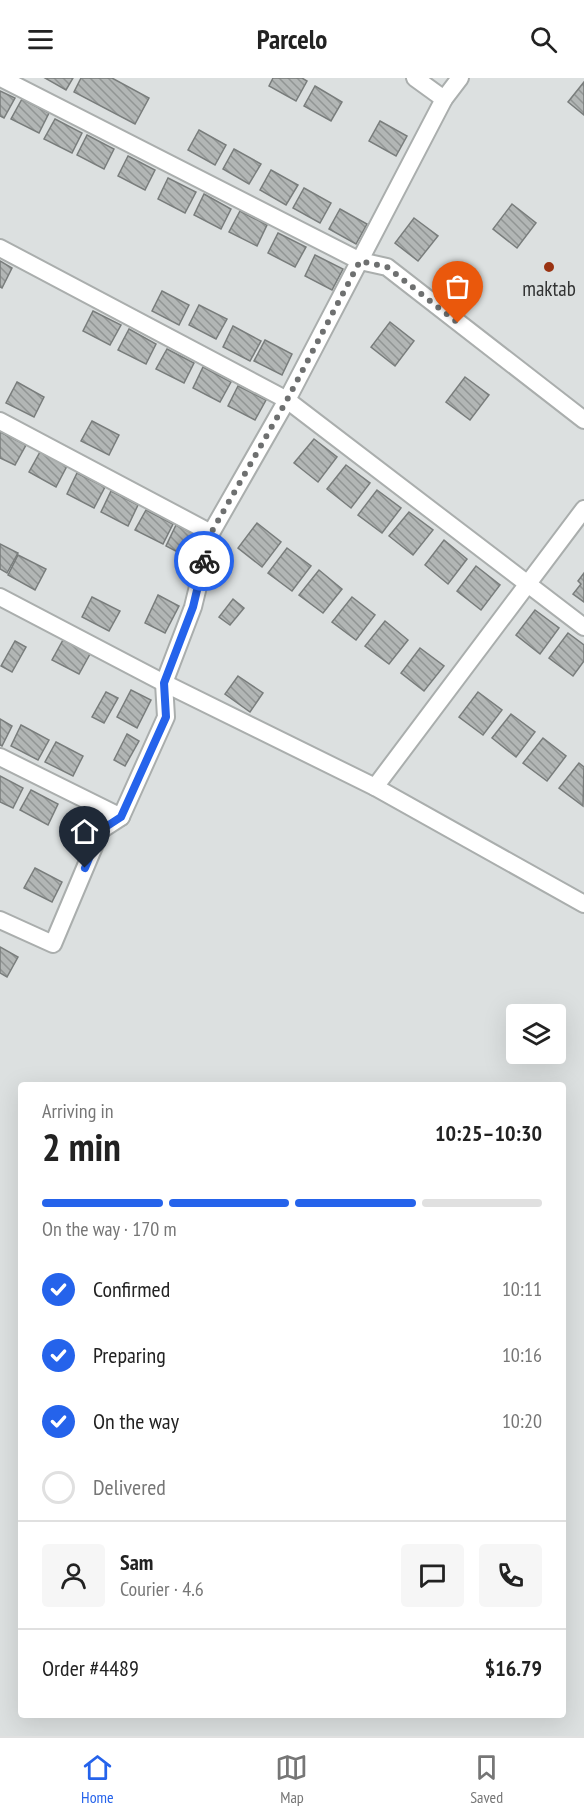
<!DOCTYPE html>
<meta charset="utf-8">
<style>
body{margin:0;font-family:"PT Sans Narrow",sans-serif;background:#f6f6f6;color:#222;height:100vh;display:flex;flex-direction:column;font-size:22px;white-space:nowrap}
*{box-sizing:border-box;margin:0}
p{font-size:20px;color:#767676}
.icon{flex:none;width:33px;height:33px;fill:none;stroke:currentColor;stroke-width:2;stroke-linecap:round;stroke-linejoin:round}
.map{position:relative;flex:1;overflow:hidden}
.details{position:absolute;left:18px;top:1004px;width:548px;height:636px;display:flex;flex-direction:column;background:#fff;border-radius:6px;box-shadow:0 6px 24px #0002}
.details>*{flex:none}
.buttons{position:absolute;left:506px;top:926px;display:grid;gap:12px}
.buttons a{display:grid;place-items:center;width:60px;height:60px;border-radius:6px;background:#fff;box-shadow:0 6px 24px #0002;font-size:30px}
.pin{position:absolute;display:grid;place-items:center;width:51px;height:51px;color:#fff;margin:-62px -26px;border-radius:50% 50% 50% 0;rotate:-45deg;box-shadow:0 0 6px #0007}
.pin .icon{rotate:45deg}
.courier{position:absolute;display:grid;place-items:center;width:60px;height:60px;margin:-30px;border:4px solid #2563eb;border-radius:50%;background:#fff;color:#222;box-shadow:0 2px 8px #0007}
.overview em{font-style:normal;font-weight:700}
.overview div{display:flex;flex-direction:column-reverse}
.overview{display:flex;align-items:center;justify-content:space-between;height:102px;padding:0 24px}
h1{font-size:39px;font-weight:700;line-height:45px}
.bar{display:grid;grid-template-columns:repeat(4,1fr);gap:9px 6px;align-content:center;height:72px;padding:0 24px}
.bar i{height:8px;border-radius:4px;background:#e0e0e0}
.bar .selected{background:#2563eb}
.bar p{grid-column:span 4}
.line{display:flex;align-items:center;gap:15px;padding:0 24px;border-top:2px solid #e0e0e0}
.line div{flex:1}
.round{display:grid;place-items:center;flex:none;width:63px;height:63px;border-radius:6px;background:#f6f6f6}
ol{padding:0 24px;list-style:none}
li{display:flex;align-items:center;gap:18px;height:66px}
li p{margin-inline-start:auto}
li .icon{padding:6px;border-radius:50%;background:#2563eb;color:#fff;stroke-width:4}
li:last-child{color:#767676}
li i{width:33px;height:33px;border:3px solid #e0e0e0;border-radius:50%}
header{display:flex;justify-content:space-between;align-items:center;height:78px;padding:0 24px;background:#fff;font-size:27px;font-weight:700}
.menu{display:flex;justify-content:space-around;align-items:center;height:84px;border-top:2px solid #e0e0e0;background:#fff;font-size:16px;color:#767676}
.menu a{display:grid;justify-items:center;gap:3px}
.menu .selected{color:#2563eb}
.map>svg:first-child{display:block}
</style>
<header><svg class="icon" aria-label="menu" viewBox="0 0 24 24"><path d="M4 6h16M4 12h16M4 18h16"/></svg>Parcelo<svg class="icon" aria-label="search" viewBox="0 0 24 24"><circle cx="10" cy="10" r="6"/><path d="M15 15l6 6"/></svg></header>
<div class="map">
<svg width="584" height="1658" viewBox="0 0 584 1658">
<defs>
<pattern id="building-back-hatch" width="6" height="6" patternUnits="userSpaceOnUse" patternTransform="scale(1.5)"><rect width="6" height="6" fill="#b2b6b5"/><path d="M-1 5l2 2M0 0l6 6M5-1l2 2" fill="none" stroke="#919594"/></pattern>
</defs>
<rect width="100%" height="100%" fill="#dce0e0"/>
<g fill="url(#building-back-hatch)" stroke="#797d7c" stroke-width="1.5">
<polygon points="45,0 73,0 66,12"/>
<polygon points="81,0 112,0 149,20 135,46 74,14"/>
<polygon points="273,0 302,0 307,3 296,23 269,8"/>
<polygon points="584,4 584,37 568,24"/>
<polygon points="315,8 342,24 331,43 304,28"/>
<polygon points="0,13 15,20 4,40 0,38"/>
<polygon points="22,21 49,35 39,55 11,41"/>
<polygon points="55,41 82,55 72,75 44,61"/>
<polygon points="380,43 407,58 396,78 369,63"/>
<polygon points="199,52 226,67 215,87 188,72"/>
<polygon points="87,57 114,71 104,91 77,77"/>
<polygon points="234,71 261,86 249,106 223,91"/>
<polygon points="128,78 155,92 145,112 118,98"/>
<polygon points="271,92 298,107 286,127 260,112"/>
<polygon points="168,100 196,114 185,135 158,121"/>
<polygon points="304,110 331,125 320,145 293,130"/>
<polygon points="204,116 231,131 221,151 194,137"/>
<polygon points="512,126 536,145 517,170 493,151"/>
<polygon points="340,131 367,146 356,166 329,151"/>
<polygon points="240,133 267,147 257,168 229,154"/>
<polygon points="414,140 438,158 418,183 395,165"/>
<polygon points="278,155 306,169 295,189 268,175"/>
<polygon points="315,177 343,191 332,212 305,198"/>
<polygon points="0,183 12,190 2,210 0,209"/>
<polygon points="162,213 189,227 179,247 152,233"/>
<polygon points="199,227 227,241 216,261 189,247"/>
<polygon points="93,233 121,247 110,267 83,253"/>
<polygon points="390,244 414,263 395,288 371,269"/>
<polygon points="233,248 261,263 250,283 223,269"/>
<polygon points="129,251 156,266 146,286 118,272"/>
<polygon points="265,262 292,276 282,297 254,283"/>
<polygon points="167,271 194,285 184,305 156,291"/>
<polygon points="203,289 231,304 220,324 193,310"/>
<polygon points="465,299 489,317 470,342 446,324"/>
<polygon points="17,304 44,319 34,339 6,325"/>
<polygon points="238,308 266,322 255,342 228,328"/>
<polygon points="92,343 119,357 109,377 81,363"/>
<polygon points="0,354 26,367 15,387 0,380"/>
<polygon points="314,361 337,379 318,404 294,385"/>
<polygon points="40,374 67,388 56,409 29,394"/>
<polygon points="346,387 370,405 351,430 327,411"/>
<polygon points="77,395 105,409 94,430 67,416"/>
<polygon points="377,412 401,430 382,455 358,437"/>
<polygon points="111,413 138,427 128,448 101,434"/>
<polygon points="146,432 173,446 163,466 135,452"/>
<polygon points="409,434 433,452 413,477 389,458"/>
<polygon points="257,445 281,464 262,489 238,470"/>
<polygon points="176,447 204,461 193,482 166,468"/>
<polygon points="444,462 467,481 448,506 425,487"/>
<polygon points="0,466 18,475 7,495 0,491"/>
<polygon points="287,470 311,488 292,513 268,495"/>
<polygon points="18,477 46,491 35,512 8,497"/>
<polygon points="476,488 500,507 481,532 457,513"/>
<polygon points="319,492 342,511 323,535 299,517"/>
<polygon points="584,495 584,524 573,516 581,506 578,503"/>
<polygon points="158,517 179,528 165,555 145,545"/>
<polygon points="92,519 120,533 109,553 82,539"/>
<polygon points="352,519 375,537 356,562 332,544"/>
<polygon points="233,521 244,530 230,547 219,539"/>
<polygon points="535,532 559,550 540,576 516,557"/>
<polygon points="385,543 408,562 389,586 365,568"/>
<polygon points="568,555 584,567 584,583 573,598 549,580"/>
<polygon points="63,562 90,576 79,596 52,582"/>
<polygon points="15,563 26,569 12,594 1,588"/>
<polygon points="420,570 444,588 424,613 401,595"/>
<polygon points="238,598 263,615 250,634 225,616"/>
<polygon points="131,612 151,622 137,650 117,639"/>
<polygon points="106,614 118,620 104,645 92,639"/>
<polygon points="478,614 502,632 483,657 459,639"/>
<polygon points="511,636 535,654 516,679 492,660"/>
<polygon points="0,641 12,648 2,668 0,667"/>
<polygon points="21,647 49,662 38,682 11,668"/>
<polygon points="127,656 139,663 125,688 114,682"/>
<polygon points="543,660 566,678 547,703 523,685"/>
<polygon points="56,664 83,678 73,698 45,684"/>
<polygon points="579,685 584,689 583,728 559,710"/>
<polygon points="0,698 23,710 13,730 0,724"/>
<polygon points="31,712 58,726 48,747 20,732"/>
<polygon points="35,790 62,804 52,824 24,810"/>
<polygon points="0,869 18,879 7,899 0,895"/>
</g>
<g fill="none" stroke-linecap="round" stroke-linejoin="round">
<defs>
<g id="minor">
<polyline points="1,0 360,183 387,189 584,342"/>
<polyline points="415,0 444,21"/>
<polyline points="0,170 287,322 584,549"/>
<polyline points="0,343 211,455"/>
<polyline points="0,519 164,605 375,709 584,826"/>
<polyline points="0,679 121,739"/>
<polyline points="375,709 584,431"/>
<polyline points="0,842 53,866 101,752 121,739 166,639 164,605 193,529 211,455 287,322 444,21 460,0"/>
</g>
</defs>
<use href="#minor" stroke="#aaaead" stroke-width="20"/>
<use href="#minor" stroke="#fff" stroke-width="16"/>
</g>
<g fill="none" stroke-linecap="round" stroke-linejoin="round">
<polyline stroke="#6e7070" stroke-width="6" stroke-dasharray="0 10.8" points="204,483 211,455 287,322 360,183 387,189 458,245"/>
<polyline stroke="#2563eb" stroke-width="8" points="85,790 101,752 121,739 166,639 164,605 193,529 204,483"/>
</g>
<circle fill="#9a3312" stroke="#dce0e0" stroke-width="2" cx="549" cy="189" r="6"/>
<g text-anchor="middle" stroke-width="6" stroke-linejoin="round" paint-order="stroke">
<g font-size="21" fill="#323333" stroke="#dce0e0">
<text x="549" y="218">maktab</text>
</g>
</g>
</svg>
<div class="buttons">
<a><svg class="icon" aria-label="layers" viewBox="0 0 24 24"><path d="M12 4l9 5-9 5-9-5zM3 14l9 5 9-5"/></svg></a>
</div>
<div class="pin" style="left:458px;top:245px;background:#ea580c"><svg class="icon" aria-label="bag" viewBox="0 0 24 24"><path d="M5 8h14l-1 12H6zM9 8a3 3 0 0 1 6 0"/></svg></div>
<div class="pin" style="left:85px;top:790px;background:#1f2937"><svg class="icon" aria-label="home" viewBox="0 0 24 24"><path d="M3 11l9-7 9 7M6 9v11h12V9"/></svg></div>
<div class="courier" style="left:204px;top:483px"><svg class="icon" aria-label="bike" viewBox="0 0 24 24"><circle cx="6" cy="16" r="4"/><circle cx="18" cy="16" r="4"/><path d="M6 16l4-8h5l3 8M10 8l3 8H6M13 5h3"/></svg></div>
<section class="details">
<div class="overview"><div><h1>2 min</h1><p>Arriving in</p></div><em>10:25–10:30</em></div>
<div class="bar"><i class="selected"></i><i class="selected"></i><i class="selected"></i><i></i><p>On the way · 170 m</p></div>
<ol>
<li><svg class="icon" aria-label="check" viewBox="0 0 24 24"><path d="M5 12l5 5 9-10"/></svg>Confirmed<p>10:11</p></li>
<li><svg class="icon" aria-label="check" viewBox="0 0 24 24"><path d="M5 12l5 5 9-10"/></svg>Preparing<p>10:16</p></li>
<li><svg class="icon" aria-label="check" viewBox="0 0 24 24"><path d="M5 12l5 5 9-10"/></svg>On the way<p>10:20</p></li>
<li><i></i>Delivered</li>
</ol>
<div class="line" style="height:108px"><a class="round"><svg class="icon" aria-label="person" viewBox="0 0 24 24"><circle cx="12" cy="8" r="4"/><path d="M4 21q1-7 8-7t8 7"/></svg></a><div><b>Sam</b><p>Courier · 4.6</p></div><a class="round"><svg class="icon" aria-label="chat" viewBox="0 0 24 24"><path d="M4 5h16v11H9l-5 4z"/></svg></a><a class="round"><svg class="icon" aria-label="phone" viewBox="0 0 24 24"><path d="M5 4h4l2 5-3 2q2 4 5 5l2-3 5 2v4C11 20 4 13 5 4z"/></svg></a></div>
<div class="line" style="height:78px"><div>Order #4489</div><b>$16.79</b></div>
</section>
</div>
<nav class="menu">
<a class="selected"><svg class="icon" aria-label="home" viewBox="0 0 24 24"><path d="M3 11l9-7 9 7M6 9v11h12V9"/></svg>Home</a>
<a><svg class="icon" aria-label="map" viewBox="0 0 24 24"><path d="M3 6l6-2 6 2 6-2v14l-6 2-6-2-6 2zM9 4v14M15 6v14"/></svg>Map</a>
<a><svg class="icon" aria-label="saved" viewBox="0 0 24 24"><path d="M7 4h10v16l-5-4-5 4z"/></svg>Saved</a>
</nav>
